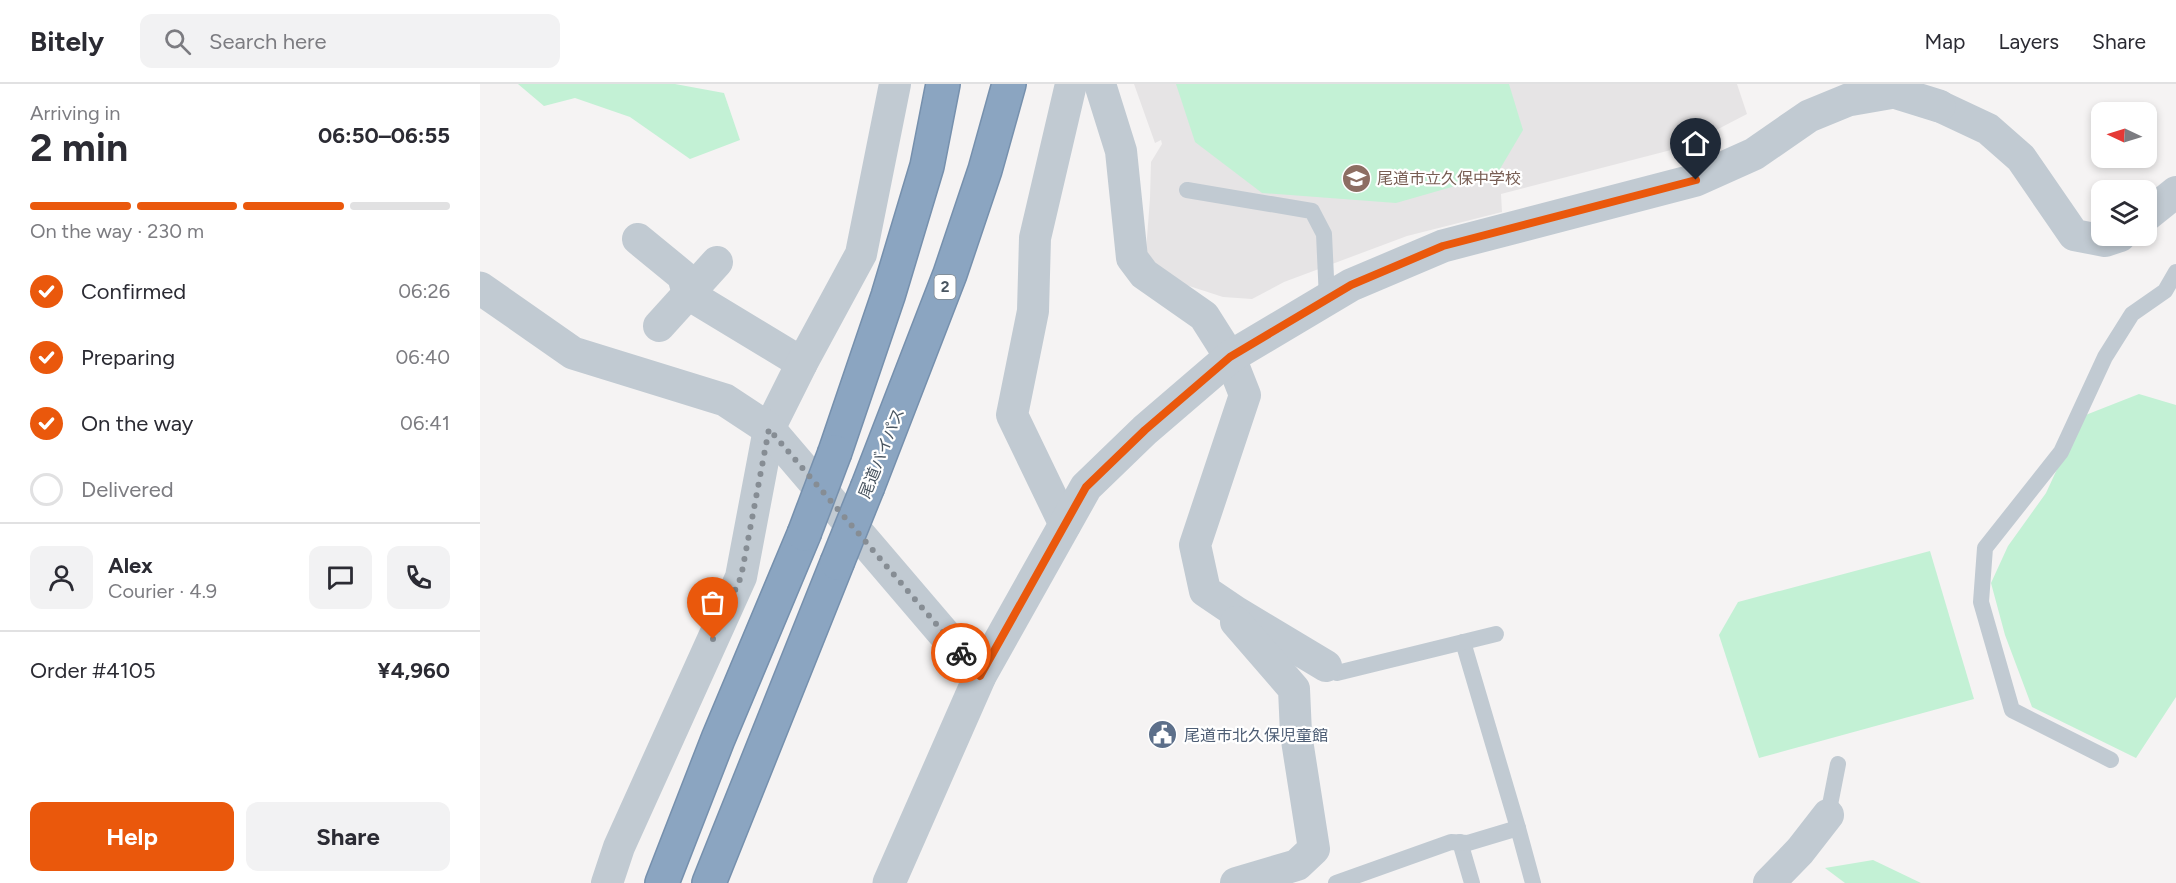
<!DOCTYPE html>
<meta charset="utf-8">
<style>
body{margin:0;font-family:Figtree,"Noto Sans JP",sans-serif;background:#f2f2f3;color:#2b2b33;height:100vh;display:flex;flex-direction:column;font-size:22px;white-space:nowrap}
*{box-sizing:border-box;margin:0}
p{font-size:20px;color:#7c7c81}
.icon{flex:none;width:33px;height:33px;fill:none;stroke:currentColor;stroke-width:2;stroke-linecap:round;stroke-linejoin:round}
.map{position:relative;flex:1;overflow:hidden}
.sheet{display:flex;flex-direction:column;background:#fff;width:480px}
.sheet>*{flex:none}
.needle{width:39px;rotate:274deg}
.buttons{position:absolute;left:1611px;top:18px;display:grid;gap:12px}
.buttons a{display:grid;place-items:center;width:66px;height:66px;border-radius:12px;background:#fff;box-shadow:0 3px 9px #0003;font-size:30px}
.pin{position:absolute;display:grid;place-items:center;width:51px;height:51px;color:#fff;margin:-62px -26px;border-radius:50% 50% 50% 0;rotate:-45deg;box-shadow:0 0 6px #0007}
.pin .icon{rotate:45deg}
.courier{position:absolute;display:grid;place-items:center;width:60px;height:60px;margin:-30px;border:4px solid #ea580c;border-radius:50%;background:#fff;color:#222;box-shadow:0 2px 8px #0007}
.summary em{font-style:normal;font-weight:700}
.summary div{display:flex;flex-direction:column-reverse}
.summary{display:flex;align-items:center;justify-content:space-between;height:102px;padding:0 30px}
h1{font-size:39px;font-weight:700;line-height:45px}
.bar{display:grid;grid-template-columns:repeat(4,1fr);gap:9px 6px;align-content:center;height:72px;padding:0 30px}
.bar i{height:8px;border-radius:4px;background:#e1e1e2}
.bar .active{background:#ea580c}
.bar p{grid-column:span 4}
.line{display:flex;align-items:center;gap:15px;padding:0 30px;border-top:2px solid #e1e1e2}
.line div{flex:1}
.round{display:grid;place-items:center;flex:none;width:63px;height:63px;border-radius:12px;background:#f2f2f3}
ol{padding:0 30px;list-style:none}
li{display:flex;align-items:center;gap:18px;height:66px}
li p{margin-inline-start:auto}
li .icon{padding:6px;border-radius:50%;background:#ea580c;color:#fff;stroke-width:4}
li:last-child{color:#7c7c81}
li i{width:33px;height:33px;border:3px solid #e1e1e2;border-radius:50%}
.button{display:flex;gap:12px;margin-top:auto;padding:12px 30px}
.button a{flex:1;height:69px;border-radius:12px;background:#ea580c;color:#fff;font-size:24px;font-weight:700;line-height:69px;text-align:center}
.button a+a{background:#f2f2f3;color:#2b2b33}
header{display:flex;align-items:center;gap:36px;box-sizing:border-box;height:84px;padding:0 30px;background:#fff;border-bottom:2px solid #e1e1e2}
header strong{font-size:28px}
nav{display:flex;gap:33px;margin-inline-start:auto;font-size:21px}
.search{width:420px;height:54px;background:#f2f2f3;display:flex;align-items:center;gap:15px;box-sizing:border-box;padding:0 21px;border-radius:12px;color:#7c7c81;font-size:22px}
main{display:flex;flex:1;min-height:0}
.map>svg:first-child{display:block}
</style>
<header>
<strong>Bitely</strong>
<div class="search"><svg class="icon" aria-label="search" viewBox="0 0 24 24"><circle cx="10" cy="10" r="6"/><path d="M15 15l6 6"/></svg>Search here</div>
<nav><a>Map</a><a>Layers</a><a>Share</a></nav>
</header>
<main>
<section class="sheet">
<div class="summary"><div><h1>2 min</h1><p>Arriving in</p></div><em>06:50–06:55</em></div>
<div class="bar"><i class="active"></i><i class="active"></i><i class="active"></i><i></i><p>On the way · 230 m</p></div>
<ol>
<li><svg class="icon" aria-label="check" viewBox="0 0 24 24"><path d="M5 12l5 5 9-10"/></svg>Confirmed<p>06:26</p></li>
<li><svg class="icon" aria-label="check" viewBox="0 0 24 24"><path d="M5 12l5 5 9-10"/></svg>Preparing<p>06:40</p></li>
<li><svg class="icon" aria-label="check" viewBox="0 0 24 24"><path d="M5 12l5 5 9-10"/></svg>On the way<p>06:41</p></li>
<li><i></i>Delivered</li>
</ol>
<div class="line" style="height:108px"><a class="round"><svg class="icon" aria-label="person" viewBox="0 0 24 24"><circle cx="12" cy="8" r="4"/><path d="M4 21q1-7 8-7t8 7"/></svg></a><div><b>Alex</b><p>Courier · 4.9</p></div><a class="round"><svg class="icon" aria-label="chat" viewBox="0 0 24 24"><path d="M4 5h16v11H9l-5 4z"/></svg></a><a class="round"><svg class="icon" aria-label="phone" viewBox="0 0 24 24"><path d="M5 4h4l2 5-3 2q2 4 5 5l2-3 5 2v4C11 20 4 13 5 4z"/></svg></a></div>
<div class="line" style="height:78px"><div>Order #4105</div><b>¥4,960</b></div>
<div class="button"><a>Help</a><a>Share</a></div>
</section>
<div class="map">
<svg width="1696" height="799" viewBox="0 0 1696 799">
<rect width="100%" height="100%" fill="#f5f3f3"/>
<polygon fill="#e6e4e5" points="654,0 1257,0 1267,30 1215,57 1191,66 1021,110 1022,128 927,152 804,198 772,215 743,213 703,200 679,186 666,167 670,114 671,78 682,60 681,56 675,59"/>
<g fill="#c3f1d5">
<polygon points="38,0 195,0 244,9 260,56 210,75 150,33 95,14 64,22"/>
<polygon points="696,0 1029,0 1043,46 1017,90 916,119 782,109 715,58"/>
<polygon points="1659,310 1696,321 1696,613 1656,674 1552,623 1525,551 1511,499 1528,462 1566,409 1585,368 1598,334"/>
<polygon points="1450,467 1494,615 1279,674 1239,551 1258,518"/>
<polygon points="1393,776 1441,799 1365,799 1345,784"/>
</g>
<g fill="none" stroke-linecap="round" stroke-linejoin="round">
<defs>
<g id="motorway">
<polyline points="355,368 408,212 447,82 463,0"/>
<polyline points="388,402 470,190 505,86 529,0"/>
<polyline points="182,799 238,655 324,450"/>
<polyline points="229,799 357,479"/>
</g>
</defs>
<use href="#motorway" stroke="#7690ad" stroke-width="36"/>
<g stroke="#c1cad2" stroke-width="16">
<polyline points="707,106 832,127 844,150 847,215"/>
<polyline points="983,558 1038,744"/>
<polyline points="846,582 857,589 1016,550"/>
<polyline points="1631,676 1532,626 1501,518 1505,464 1581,368 1625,273 1652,230 1685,207 1696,188"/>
<polyline points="1348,731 1358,680"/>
<polyline points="980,758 992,799"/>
<polyline points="856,799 971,758 988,759 1038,744 1053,799"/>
</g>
<g stroke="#c1cad2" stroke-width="32">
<polyline points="620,0 641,67 652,174 664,190 724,232 750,273 765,311 715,461 725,507 756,528 846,582"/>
<polyline points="1459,22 1508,45 1541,74 1594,151 1625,157 1640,152"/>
<polyline points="1666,132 1696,108"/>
<polyline points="158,155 203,192 208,210 322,279"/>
<polyline points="179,242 237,178"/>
<polyline points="585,441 532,331 553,227 555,154 591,0"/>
<polyline points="756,538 814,605 816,650 834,765 817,781 756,799"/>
<polyline points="127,799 139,763 261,493 289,345 322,279 381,170 415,0"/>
<polyline points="1289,799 1320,767 1348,731"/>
</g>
<g stroke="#c1cad2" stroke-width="33">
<polyline points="0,204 93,269 245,316 289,345 500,592"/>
<polyline points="409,799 500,592 606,403 665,346 750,273 871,201 963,162 1216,96 1274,70 1329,32 1368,16 1414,8 1459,22"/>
</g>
<use href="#motorway" stroke="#8ba5c1" stroke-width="33"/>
<defs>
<g id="motorway-bridge">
<polyline points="324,450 355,368"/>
<polyline points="357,479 388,402"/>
</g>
</defs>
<use href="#motorway-bridge" stroke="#7690ad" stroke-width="36" stroke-linecap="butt"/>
<use href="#motorway-bridge" stroke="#8ba5c1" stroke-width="33"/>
</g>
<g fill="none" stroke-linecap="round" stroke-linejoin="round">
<polyline stroke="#868d94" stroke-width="6" stroke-dasharray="0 10.8" points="233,555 261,493 289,345 481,569"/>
<polyline stroke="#ea580c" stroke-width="8" points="481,569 500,592 606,403 665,346 750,273 871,201 963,162 1216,96"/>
</g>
<defs>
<symbol id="school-disc" viewBox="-11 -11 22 22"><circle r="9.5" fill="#8d6e63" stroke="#fff"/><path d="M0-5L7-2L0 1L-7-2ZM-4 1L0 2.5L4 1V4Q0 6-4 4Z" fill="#fff"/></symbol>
<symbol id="civic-disc" viewBox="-11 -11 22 22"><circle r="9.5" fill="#5c6f8a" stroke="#fff"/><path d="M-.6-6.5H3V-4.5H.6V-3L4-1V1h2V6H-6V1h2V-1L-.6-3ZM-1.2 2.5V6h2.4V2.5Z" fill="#fff"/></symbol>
</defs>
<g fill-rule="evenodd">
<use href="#school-disc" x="860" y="78" width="33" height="33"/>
<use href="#civic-disc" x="666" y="634" width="33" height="33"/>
</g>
<g text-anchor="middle" stroke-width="4.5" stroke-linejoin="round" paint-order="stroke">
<rect fill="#fff" stroke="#808990" stroke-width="1.5" x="454.5" y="191" width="21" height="24" rx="4.5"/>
<g font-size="15" font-weight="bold" fill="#4a5661">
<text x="465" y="208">2</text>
</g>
<g font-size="16" fill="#785e54" stroke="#fff" text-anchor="start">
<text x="897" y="100">尾道市立久保中学校</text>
</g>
<g font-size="16" fill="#4a5661" stroke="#fff">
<text transform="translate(401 369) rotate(-68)" y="6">尾道バイパス</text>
</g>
<g font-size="16" fill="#4e5e75" stroke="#fff" text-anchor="start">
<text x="704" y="657">尾道市北久保児童館</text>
</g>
</g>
</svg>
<div class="buttons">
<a><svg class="needle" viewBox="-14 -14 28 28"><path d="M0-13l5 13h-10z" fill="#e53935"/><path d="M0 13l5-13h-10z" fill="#7c7c81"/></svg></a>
<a><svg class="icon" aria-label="layers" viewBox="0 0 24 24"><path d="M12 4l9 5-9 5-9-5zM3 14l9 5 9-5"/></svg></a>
</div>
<div class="pin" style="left:233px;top:555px;background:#ea580c"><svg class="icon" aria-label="bag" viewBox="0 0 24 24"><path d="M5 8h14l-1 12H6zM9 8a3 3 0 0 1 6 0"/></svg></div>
<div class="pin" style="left:1216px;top:96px;background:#1f2937"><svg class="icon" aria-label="home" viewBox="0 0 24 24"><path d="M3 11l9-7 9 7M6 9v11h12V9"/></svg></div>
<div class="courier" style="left:481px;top:569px"><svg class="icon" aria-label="bike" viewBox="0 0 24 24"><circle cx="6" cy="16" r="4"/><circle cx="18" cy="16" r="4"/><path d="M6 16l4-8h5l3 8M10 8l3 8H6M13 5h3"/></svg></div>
</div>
</main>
